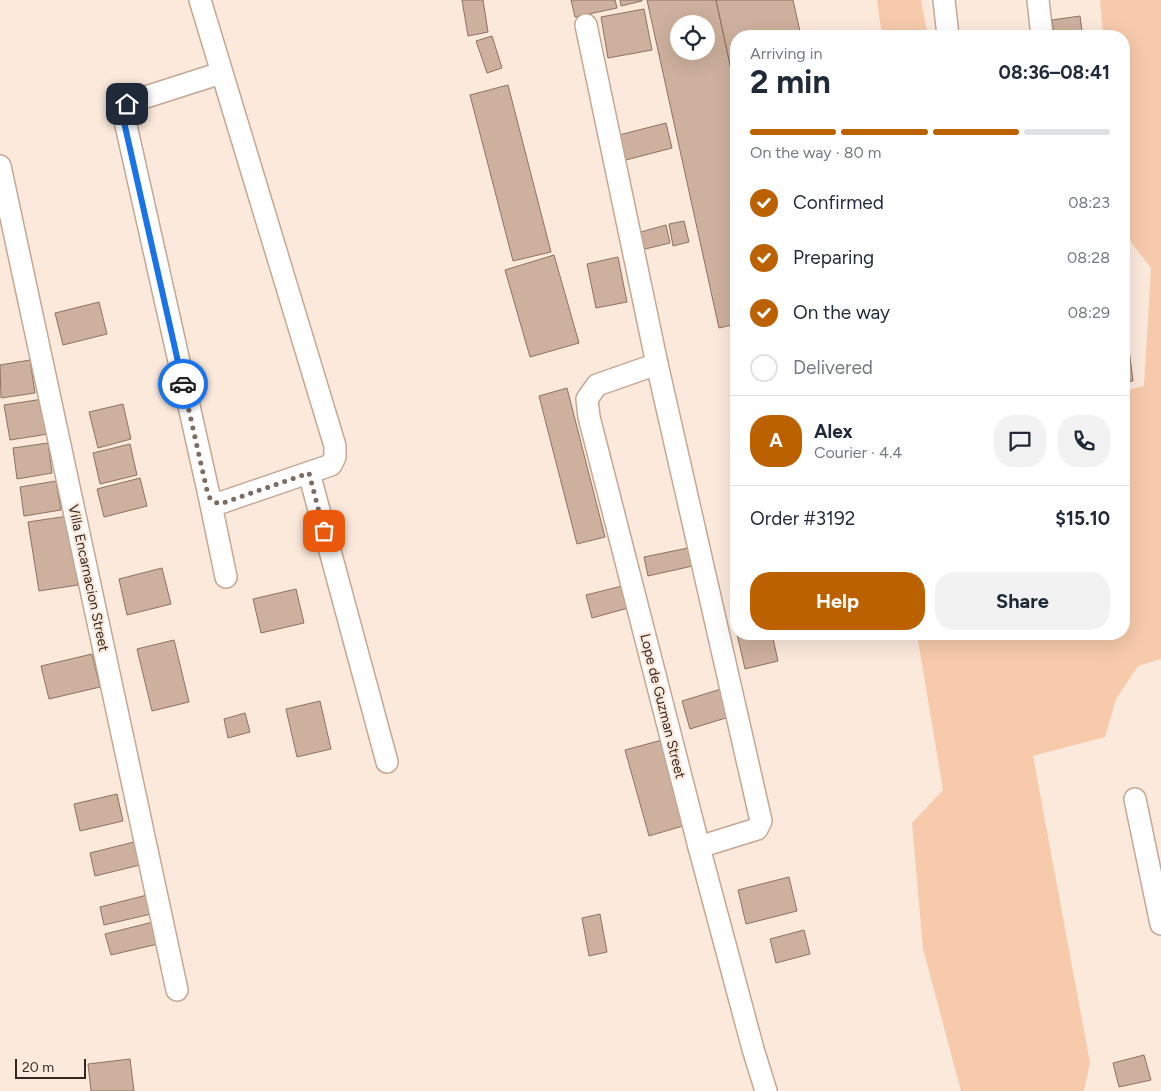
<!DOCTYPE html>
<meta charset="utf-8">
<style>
body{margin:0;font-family:Figtree,sans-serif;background:#f2f2f3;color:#1f2937;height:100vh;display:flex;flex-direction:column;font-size:19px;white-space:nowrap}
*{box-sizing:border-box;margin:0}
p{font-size:16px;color:#747a83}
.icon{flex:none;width:28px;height:28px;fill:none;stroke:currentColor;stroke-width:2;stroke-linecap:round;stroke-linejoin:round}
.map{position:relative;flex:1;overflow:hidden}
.drawer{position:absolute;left:730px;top:30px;width:400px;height:610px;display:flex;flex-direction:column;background:#fff;border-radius:20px;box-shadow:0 5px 20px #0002}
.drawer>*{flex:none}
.tools{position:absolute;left:670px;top:15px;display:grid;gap:10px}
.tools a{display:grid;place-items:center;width:45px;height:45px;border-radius:50%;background:#fff;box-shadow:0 5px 20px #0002;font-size:25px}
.scale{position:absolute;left:15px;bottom:12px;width:71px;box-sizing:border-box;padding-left:5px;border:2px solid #332821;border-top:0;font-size:14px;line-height:18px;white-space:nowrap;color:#332821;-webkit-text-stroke:4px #fbe9dc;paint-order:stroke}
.pin{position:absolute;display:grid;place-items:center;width:42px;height:42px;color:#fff;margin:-21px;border-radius:10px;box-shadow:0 2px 8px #0006}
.courier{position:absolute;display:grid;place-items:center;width:50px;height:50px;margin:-25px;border:4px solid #1a73e8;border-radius:50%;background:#fff;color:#222;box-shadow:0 1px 6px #0007}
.overview em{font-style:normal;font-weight:700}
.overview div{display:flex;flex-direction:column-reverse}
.overview{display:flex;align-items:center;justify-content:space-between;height:85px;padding:0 20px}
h1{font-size:32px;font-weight:700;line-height:38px}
.bar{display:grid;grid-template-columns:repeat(4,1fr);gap:8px 5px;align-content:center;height:60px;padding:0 20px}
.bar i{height:6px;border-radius:4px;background:#e0e1e3}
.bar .active{background:#bb6100}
.bar p{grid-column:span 4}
.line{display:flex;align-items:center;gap:12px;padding:0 20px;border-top:1px solid #e0e1e3}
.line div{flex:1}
.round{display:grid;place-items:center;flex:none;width:52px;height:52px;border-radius:20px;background:#f2f2f3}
ol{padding:0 20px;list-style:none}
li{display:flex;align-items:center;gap:15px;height:55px}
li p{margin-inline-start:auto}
li .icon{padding:5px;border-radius:50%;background:#bb6100;color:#fff;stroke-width:4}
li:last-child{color:#747a83}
li i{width:28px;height:28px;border:2px solid #e0e1e3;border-radius:50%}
.action{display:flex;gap:10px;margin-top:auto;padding:10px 20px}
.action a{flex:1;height:58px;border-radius:20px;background:#bb6100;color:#fff;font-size:20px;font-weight:700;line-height:58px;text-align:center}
.action a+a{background:#f2f2f3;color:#1f2937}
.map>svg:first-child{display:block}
</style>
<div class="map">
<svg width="1161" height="1091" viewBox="0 0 1161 1091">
<rect width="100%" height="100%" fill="#fbe9dc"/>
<g fill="#f6caab">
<polygon points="877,0 921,0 928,36 882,36"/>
<polygon points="1100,0 1161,0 1161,659 1138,666 1116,699 1105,737 1033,756 1090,1063 1084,1091 961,1091 923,949 912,823 943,790 917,634 1124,634 1124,391 1144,386 1151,268 1124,233 1124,36 1103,36"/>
</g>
<g fill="#cdb09d" stroke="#8d7260" fill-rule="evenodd">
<polygon points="462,0 483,0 488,32 468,36"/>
<polygon points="571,0 615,0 617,8 575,17"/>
<polygon points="620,0 642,0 642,1 621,6"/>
<path d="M647,0h69l20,92v232l-17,4zM679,24h27v27h-27z"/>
<polygon points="716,0 793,0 801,36 736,36 736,92"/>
<polygon points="644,9 652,50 608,58 601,17"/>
<polygon points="1080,16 1082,31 1054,34 1052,20"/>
<polygon points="1002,32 1002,36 965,36"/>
<polygon points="492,36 502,68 487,73 476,41"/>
<polygon points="508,85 551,252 513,261 470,95"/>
<polygon points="666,123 672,148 626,160 619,135"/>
<polygon points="684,221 689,242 673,246 669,224"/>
<polygon points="666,225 670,243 641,250 637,233"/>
<polygon points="554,255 579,343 530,357 505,270"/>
<polygon points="618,257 627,302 596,308 587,264"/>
<polygon points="99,302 107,334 63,345 55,313"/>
<polygon points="1124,341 1128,341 1133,381 1124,382"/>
<polygon points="30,360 35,393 1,398 0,365"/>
<polygon points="567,388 605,537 577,544 539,396"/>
<polygon points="43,399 48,434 10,440 4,405"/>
<polygon points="123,404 131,439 98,448 89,412"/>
<polygon points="48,443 52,473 17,479 13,448"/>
<polygon points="130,444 137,475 100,484 93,453"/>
<polygon points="140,478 147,506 104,517 97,489"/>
<polygon points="56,481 61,510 24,516 20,487"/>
<polygon points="68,516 78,585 39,591 28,522"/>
<polygon points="693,547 697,565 648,576 644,557"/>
<polygon points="162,568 171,604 127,615 119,579"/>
<polygon points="622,586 628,608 592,618 586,595"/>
<polygon points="296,589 304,623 261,633 253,599"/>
<polygon points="737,634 772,634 778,661 745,669"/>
<polygon points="174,640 189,702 152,711 137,649"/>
<polygon points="92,654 100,687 49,699 41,666"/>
<polygon points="721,689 729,717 690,729 682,701"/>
<polygon points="320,701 331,749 297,757 286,709"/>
<polygon points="245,713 250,732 228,738 224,719"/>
<polygon points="662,740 686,825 649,836 625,750"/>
<polygon points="117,794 123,821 80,831 74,804"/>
<polygon points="134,842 140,865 95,876 90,853"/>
<polygon points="789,877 797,911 746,924 738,890"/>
<polygon points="147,895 151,914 104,925 100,907"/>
<polygon points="600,914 607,952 589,956 582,918"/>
<polygon points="153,922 158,944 111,955 105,934"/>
<polygon points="804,930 810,954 776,963 770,939"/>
<polygon points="1144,1055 1151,1080 1119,1087 1113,1063"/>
<polygon points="130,1059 134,1091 91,1091 88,1064"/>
</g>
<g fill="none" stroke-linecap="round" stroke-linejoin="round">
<defs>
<g id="street">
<polyline points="200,0 335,446 335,457 331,465 220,503 213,501 209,495 123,112 127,103 221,73"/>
<polyline points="944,0 948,36"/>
<polyline points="1038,0 1042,36"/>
<polyline points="586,25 657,364 761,821 757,829 699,847"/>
<polyline points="0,166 177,990"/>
<polyline points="657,364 597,385 587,399 589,417 699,847 753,1049 766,1091"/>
<polyline points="309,473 387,762"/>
<polyline points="209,495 226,577"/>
<polyline points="1135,799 1161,924"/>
</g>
</defs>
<use href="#street" stroke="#c4a794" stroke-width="24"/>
<use href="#street" stroke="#fff" stroke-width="21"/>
</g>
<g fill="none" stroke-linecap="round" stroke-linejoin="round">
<polyline stroke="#796c62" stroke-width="5" stroke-dasharray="0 9" points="183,384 208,495 212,501 220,504 309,473 324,531"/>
<polyline stroke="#1a73e8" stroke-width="6" points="127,104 123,112 124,122 183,384"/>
</g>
<g text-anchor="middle" stroke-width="4.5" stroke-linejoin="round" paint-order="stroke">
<g font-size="14" fill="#332821" stroke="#fbe9dc">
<text transform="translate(89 578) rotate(78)" y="5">Villa Encarnacion Street</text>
<text transform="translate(663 706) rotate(76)" y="5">Lope de Guzman Street</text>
</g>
</g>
</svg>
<div class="tools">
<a><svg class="icon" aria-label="locate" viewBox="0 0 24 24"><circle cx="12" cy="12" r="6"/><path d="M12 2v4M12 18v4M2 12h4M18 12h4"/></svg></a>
</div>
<div class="scale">20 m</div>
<div class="pin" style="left:324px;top:531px;background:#ea580c"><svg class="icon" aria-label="bag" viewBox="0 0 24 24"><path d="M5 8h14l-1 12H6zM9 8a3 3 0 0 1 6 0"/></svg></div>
<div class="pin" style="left:127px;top:104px;background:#1f2937"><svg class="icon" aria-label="home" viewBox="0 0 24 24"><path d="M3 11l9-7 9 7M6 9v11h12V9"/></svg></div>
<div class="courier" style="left:183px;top:384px"><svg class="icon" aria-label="car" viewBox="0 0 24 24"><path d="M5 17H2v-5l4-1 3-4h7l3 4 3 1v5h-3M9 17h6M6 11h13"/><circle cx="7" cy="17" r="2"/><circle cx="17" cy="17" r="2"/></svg></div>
<section class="drawer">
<div class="overview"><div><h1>2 min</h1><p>Arriving in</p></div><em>08:36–08:41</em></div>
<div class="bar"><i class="active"></i><i class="active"></i><i class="active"></i><i></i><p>On the way · 80 m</p></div>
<ol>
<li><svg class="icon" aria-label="check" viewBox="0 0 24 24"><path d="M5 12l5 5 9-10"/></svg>Confirmed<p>08:23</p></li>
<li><svg class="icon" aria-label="check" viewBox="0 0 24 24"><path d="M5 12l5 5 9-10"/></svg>Preparing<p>08:28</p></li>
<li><svg class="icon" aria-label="check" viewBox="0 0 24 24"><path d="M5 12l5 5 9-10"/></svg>On the way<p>08:29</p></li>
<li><i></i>Delivered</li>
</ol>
<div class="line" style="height:90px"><b class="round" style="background:#bb6100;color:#fff">A</b><div><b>Alex</b><p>Courier · 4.4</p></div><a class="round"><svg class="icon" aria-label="chat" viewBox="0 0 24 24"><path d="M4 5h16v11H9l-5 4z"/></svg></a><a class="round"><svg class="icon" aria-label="phone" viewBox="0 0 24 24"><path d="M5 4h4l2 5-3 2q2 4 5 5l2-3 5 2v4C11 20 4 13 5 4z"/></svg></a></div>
<div class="line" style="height:65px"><div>Order #3192</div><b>$15.10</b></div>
<div class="action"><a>Help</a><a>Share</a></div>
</section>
</div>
